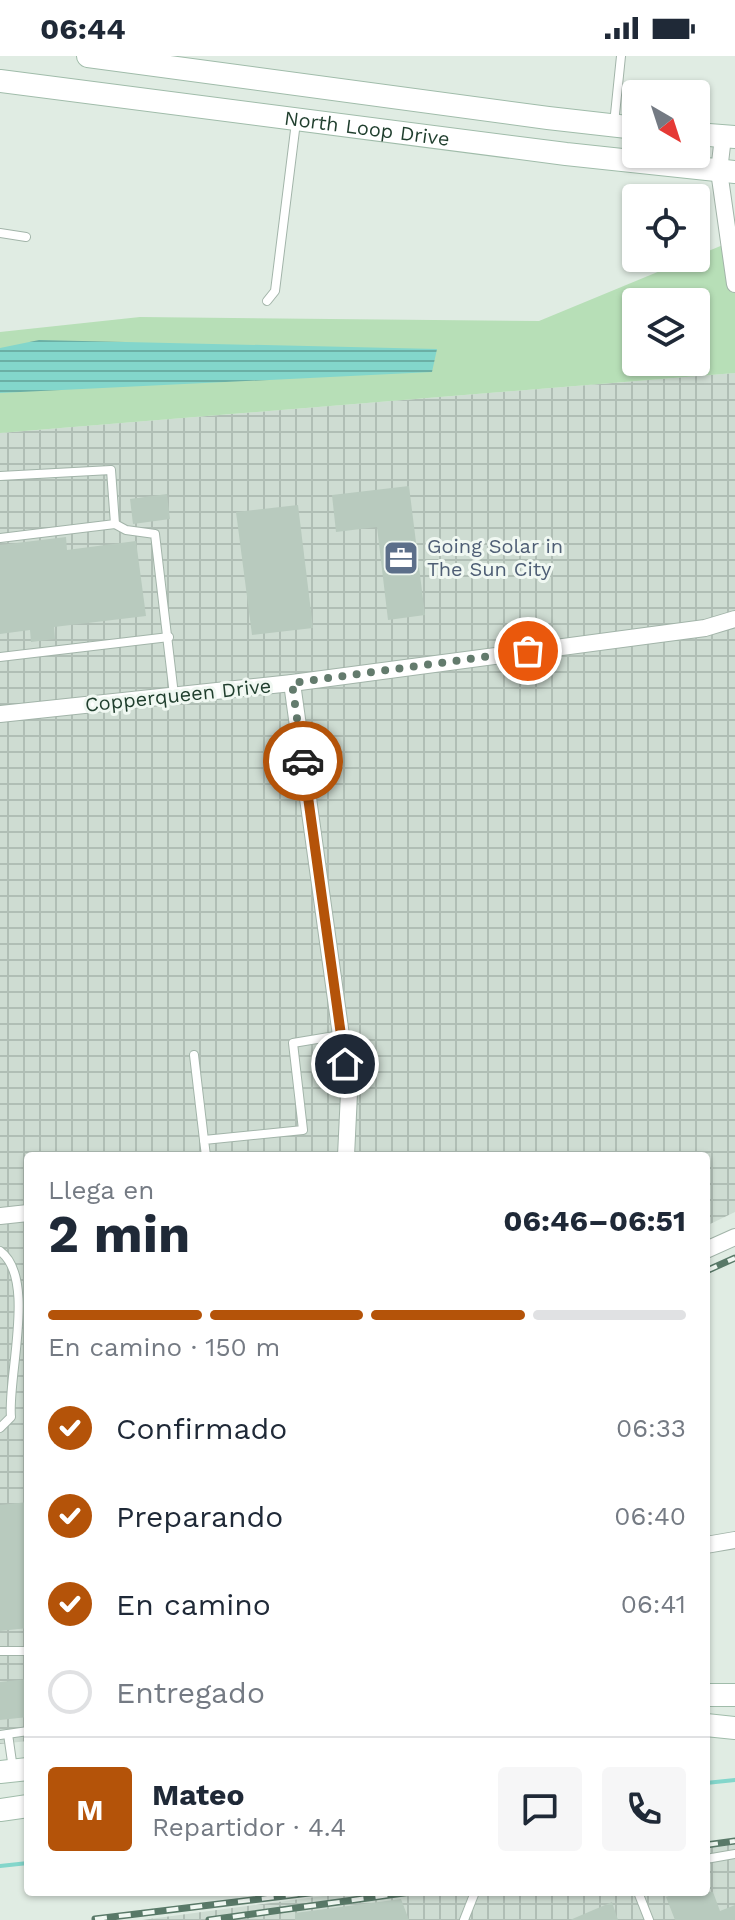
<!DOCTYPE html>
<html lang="es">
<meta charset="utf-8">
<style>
body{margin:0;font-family:"Work Sans",sans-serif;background:#f6f6f7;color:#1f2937;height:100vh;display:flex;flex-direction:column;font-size:30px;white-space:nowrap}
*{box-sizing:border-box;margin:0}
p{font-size:26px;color:#747a83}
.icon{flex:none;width:44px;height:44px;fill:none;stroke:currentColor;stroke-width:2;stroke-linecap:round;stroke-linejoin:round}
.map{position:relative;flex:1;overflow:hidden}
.side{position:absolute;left:24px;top:1096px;width:686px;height:744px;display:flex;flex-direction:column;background:#fff;border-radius:8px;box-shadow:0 2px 6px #0004}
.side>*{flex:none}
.needle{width:52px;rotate:141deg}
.fabs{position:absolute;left:622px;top:24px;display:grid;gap:16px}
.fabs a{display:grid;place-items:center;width:88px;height:88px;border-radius:8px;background:#fff;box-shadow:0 2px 6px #0004;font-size:40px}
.pin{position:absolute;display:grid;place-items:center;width:68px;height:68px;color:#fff;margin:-34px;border:4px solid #fff;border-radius:50%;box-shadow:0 2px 8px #0007}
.courier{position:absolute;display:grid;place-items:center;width:80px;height:80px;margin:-40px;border:6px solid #b45309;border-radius:50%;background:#fff;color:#222;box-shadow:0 2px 10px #0007}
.headline em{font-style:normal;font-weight:700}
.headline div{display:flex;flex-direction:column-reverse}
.headline{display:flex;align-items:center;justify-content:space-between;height:136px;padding:0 24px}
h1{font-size:52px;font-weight:700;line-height:60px}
.bar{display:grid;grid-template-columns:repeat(4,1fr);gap:12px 8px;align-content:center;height:96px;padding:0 24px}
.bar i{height:10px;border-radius:6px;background:#e0e1e3}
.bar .active{background:#b45309}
.bar p{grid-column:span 4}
.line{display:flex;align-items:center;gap:20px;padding:0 24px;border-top:2px solid #e0e1e3}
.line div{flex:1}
.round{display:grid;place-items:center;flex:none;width:84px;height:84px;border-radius:8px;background:#f6f6f7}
ol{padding:0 24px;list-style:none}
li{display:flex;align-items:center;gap:24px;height:88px}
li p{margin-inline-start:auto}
li .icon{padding:8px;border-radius:50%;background:#b45309;color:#fff;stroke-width:4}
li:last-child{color:#747a83}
li i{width:44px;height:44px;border:4px solid #e0e1e3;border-radius:50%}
.status{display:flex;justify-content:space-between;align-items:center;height:56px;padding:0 40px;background:#fff;direction:ltr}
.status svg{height:22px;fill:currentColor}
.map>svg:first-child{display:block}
</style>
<div class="status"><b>06:44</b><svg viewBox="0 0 49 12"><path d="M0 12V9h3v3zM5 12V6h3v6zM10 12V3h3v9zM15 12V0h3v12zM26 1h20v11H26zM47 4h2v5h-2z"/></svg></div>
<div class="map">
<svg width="735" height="1864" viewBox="0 0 735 1864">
<defs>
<pattern id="industrial-grid" width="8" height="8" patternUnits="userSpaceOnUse" patternTransform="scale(2)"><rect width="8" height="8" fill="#cedcd2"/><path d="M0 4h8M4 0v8" fill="none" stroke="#b0beb5"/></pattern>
<pattern id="water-rules" width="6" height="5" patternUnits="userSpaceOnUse" patternTransform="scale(2)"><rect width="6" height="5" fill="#83d6cb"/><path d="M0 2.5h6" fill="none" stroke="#6bafa5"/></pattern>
</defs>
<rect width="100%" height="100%" fill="#e0ece3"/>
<g fill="url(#industrial-grid)">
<polygon points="735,317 735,1156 706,1170 706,1100 28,1100 28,1685 0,1688 0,377"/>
<polygon points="735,1785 735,1864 142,1864 353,1836 706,1836 706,1789"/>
</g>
<path fill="#b7dfb7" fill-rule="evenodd" d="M735,184v133l-735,60v-101l140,-15 399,4zM636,246h60v60h-60z"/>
<polygon fill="url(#water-rules)" points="39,284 437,293 432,316 0,337 0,292"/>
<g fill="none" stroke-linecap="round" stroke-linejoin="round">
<g stroke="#83d6cb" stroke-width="4">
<polyline points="706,1727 735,1724"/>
<polyline points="0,1810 28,1807"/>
</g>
</g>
<g fill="#b8cabe">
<polygon points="409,430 425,559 388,564 377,471 336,476 332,439"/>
<polygon points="167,438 170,463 133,468 130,443"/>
<polygon points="298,449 313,572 252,579 236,456"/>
<polygon points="66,481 67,494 136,485 146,560 54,571 55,583 31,586 30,574 0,578 0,489"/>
<polygon points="28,1446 28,1572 0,1575 0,1449"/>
<polygon points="28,1623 28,1661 0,1664 0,1626"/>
<polygon points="678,1836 713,1836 720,1855 735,1849 735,1864 675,1864 666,1841"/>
<polygon points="401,1843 409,1864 295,1864 295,1857"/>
<polygon points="612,1846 618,1864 570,1864"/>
</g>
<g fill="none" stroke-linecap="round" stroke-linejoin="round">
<defs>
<g id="lane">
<polyline points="614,68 621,0"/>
<polyline points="0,177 26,181"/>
<polyline points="267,245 275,235 296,66"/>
<polyline points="0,420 111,414 115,468 0,482"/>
<polyline points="115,468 126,474 155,478 174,639"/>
<polyline points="0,601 169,581"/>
<polyline points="194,999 204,1084"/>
<polyline points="206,1100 204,1084 303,1074 293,987 341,979"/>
<path d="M0,1195c37,27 7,126 11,166l-11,11"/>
<polyline points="0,1595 28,1595"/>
<polyline points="8,1678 13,1713"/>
<polyline points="0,1679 28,1675"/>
<polyline points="706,1803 735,1798"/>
<polyline points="638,1836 649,1864"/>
<polyline points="464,1864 475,1836"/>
</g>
<g id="street">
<polyline points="723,81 719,115 735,228"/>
<polyline points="292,627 349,1037 346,1100"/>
<polyline points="0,658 292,627 705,572 735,563"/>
<polyline points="0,1160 28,1157"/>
<polyline points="706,1194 735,1181"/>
<polyline points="706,1489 735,1484"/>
</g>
<g id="secondary">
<polyline points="88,0 548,62 636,72"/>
<path id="s1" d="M0,25l566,73 169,18"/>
<polyline points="696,78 735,81"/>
<polyline points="706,1639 735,1639"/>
<polyline points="706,1669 735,1672"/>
<polyline points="0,1716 28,1713"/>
<polyline points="0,1754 28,1750"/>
</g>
</defs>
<use href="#lane" stroke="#a2b4a9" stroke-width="10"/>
<use href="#street" stroke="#a2b4a9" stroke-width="18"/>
<use href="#secondary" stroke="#a0bcaa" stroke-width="24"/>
<use href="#lane" stroke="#fff" stroke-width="8"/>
<use href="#street" stroke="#fff" stroke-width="16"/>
<use href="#secondary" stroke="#fff" stroke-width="22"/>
<defs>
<g id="rail">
<polyline points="706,1215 735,1202"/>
<polyline points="706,1789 735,1785"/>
<polyline points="95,1863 317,1836"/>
<polyline points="209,1864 411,1836"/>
</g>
</defs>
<use href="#rail" stroke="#597968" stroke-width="7"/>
<use href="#rail" stroke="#f0f8f2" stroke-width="4" stroke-dasharray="12" stroke-linecap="butt"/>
</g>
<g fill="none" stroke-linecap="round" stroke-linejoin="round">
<polyline stroke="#637b6d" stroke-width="8" stroke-dasharray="0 14.4" points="303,705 292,627 528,595"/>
<polyline stroke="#b45309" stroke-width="10" points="303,705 345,1008"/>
</g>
<defs>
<symbol id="office-square" viewBox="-11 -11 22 22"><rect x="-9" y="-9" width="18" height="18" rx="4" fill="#5c6f8a" stroke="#f0f8f2"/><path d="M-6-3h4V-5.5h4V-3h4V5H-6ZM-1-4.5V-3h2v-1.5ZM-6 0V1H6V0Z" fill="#fff"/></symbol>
</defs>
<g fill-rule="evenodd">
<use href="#office-square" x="381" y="482" width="40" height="40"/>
</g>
<g text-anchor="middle" stroke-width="6" stroke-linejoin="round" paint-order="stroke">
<g font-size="20" fill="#1f3e2d" stroke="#f0f8f2">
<text dy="7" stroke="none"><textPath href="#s1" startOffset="370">North Loop Drive</textPath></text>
<text transform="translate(178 639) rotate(-6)" y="7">Copperqueen Drive</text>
</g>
<g font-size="20" fill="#4e5e75" stroke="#f0f8f2" text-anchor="start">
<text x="427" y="497">Going Solar in<tspan x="427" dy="23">The Sun City</tspan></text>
</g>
</g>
</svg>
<div class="fabs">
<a><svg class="needle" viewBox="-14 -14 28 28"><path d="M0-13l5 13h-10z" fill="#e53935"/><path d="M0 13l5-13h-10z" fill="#747a83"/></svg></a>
<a><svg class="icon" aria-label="locate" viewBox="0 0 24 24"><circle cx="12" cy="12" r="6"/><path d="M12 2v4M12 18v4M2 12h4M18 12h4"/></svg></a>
<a><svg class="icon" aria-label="layers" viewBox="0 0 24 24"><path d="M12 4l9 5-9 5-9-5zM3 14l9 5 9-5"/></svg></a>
</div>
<div class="pin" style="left:528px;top:595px;background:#ea580c"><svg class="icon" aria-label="bag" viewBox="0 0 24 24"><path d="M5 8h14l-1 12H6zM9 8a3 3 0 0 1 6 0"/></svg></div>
<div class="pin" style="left:345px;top:1008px;background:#1f2937"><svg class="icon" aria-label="home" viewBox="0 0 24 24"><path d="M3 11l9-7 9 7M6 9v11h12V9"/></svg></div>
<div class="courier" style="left:303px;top:705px"><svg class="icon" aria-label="car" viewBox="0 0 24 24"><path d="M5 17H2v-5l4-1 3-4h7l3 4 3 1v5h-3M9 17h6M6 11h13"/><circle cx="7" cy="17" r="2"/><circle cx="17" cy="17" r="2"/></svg></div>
<section class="side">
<div class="headline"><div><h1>2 min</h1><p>Llega en</p></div><em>06:46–06:51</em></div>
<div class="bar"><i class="active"></i><i class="active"></i><i class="active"></i><i></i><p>En camino · 150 m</p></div>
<ol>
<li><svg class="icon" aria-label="check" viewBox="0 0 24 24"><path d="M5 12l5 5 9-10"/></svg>Confirmado<p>06:33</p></li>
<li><svg class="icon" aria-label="check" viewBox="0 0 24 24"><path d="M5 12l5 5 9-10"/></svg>Preparando<p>06:40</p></li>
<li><svg class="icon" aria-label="check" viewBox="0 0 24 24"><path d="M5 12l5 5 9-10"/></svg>En camino<p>06:41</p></li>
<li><i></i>Entregado</li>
</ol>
<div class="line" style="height:144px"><b class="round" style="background:#b45309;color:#fff">M</b><div><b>Mateo</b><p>Repartidor · 4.4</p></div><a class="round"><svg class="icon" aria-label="chat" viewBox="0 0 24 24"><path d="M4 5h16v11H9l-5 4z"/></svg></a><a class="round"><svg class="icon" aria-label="phone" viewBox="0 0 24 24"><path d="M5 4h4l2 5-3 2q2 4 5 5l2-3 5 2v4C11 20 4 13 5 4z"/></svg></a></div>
</section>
</div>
